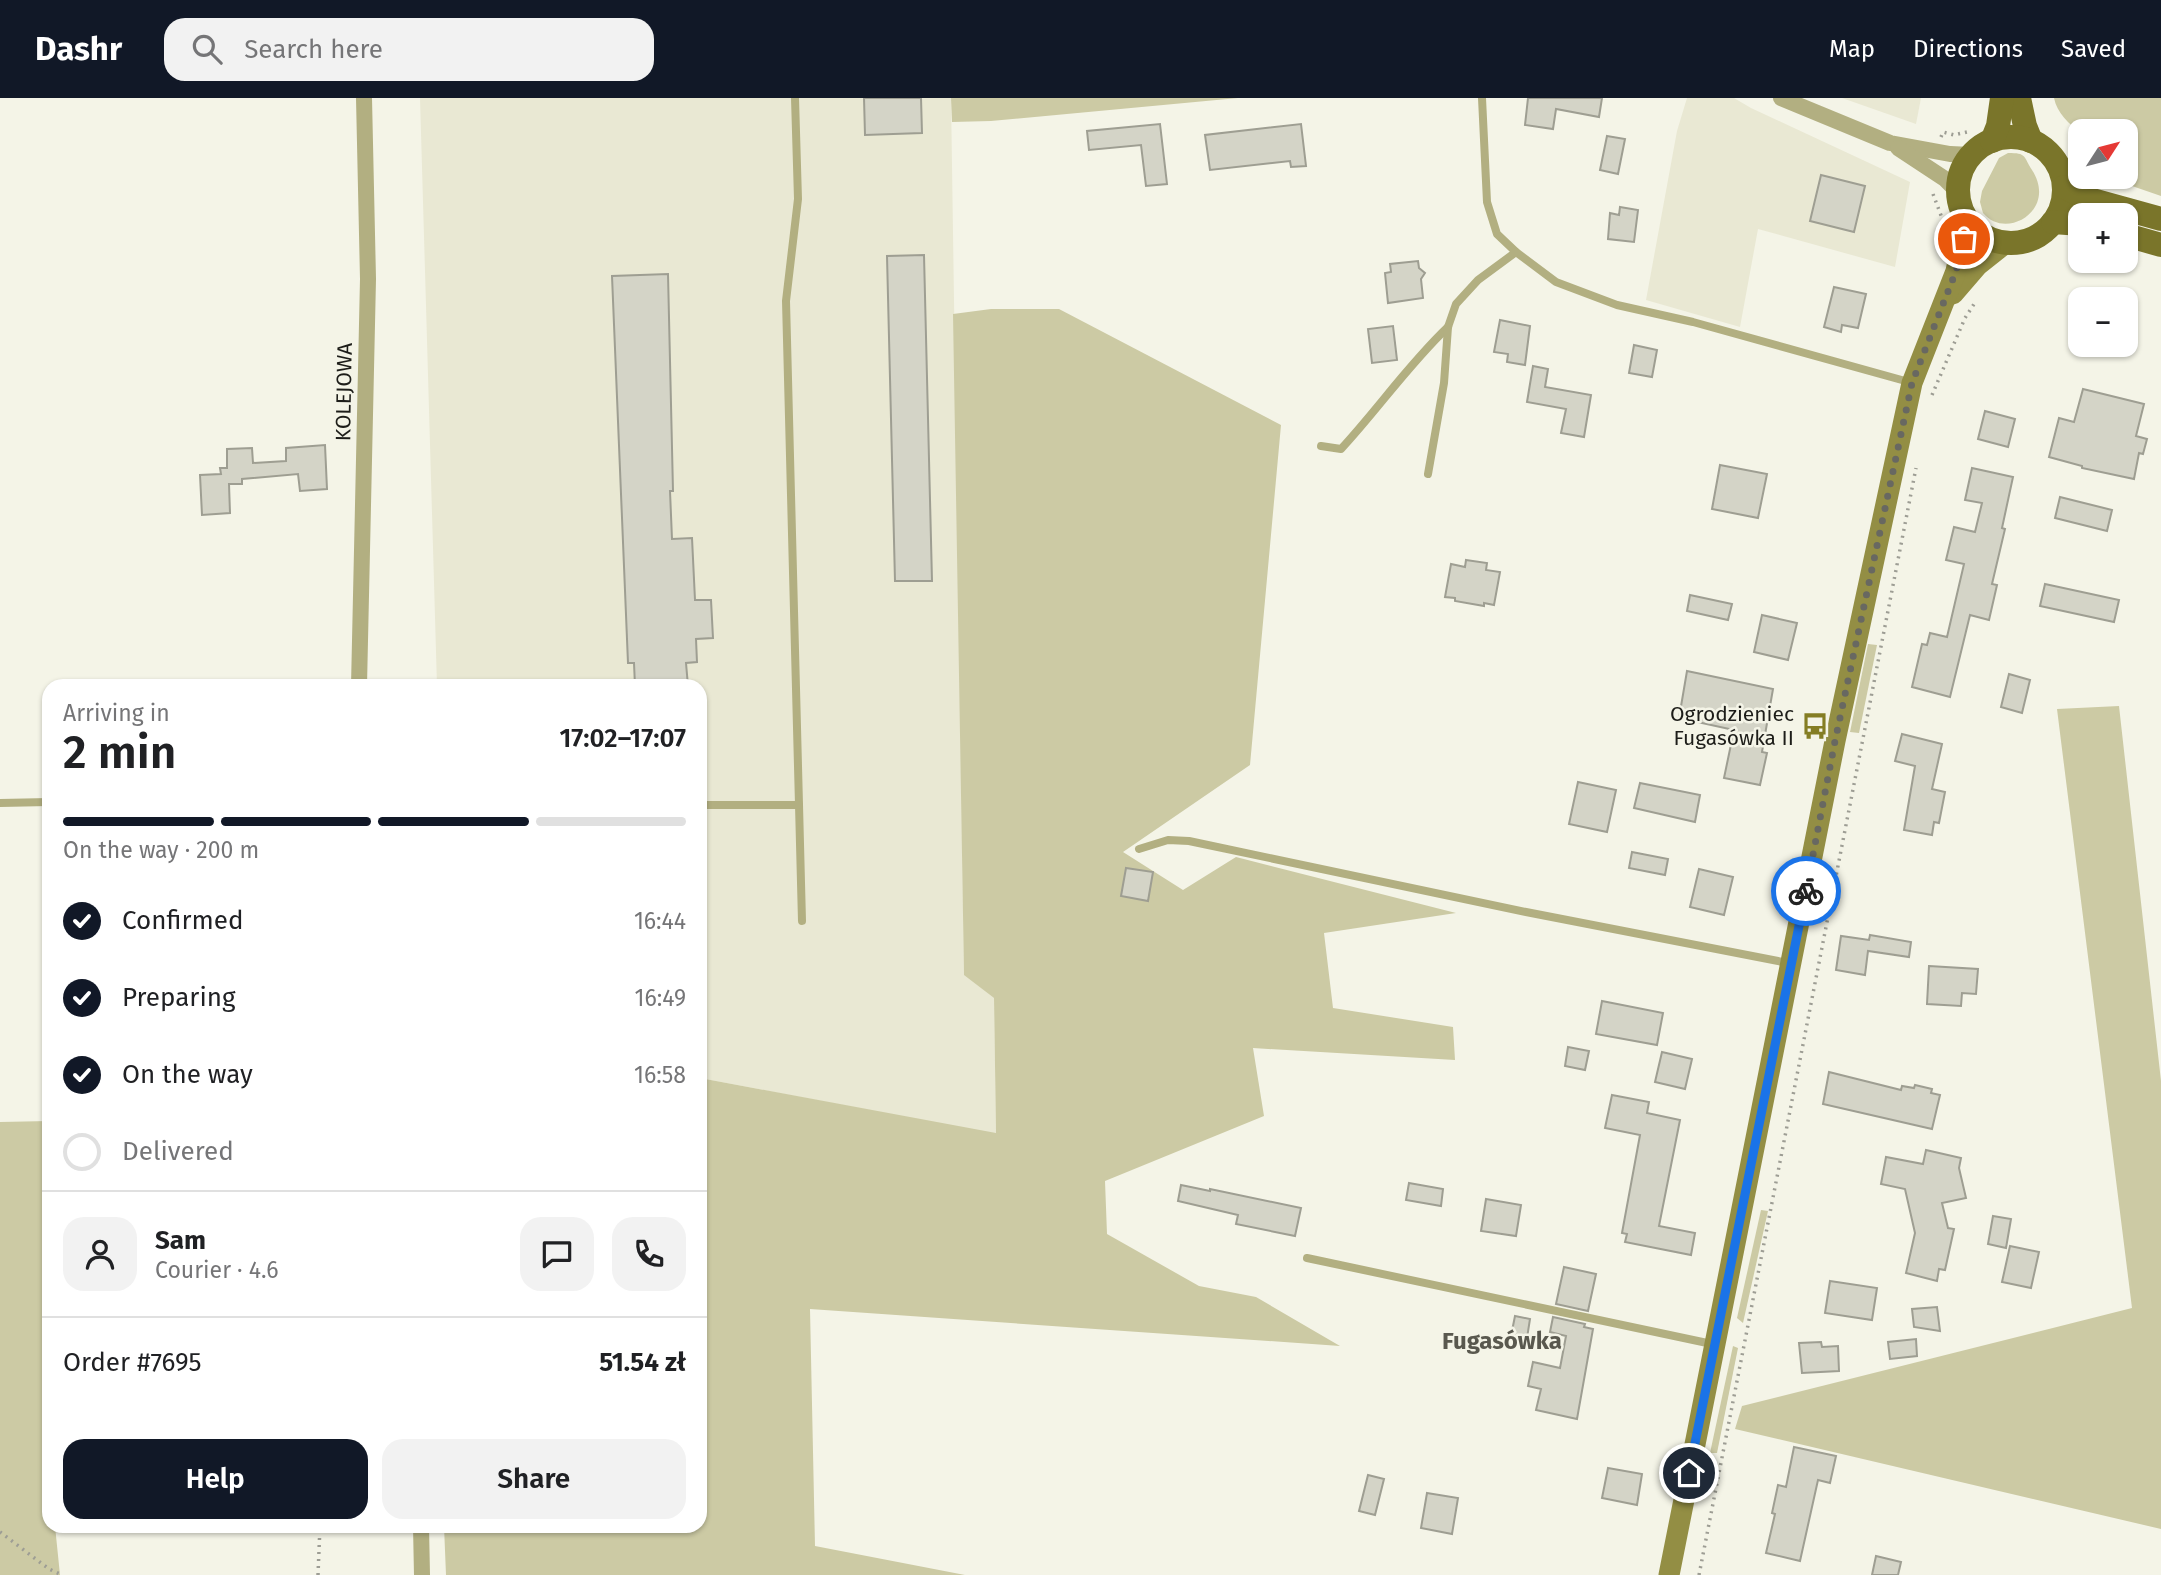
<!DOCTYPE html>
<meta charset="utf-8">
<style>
body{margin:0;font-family:"Fira Sans",sans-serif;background:#f2f2f2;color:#202124;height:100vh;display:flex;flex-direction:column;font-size:26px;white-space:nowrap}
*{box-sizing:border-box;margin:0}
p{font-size:23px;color:#757577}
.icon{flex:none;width:38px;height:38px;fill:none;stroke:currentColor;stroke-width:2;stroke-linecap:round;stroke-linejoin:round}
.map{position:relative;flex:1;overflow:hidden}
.drawer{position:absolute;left:42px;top:581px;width:665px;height:854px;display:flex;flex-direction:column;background:#fff;border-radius:21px;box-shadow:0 2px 5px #0004}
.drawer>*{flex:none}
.needle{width:46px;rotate:54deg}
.controls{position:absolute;left:2068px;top:21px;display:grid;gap:14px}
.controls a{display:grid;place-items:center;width:70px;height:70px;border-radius:14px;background:#fff;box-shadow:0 2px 5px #0004;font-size:35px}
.pin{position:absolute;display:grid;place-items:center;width:60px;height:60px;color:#fff;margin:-30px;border:4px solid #fff;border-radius:50%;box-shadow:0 2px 7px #0007}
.courier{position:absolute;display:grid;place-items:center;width:70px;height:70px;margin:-35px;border:5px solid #1a73e8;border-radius:50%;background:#fff;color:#222;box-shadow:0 2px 9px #0007}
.overview em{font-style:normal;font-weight:600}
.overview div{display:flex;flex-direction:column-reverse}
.overview{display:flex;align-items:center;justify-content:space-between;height:119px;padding:0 21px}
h1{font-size:46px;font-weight:600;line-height:52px}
.bar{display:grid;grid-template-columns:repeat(4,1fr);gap:10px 7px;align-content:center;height:84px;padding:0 21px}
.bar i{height:9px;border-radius:5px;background:#e0e0e0}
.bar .current{background:#111827}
.bar p{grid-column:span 4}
.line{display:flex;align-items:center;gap:18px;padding:0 21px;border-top:2px solid #e0e0e0}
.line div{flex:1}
.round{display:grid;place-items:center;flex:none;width:74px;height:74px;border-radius:21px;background:#f2f2f2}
ol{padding:0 21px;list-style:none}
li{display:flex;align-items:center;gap:21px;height:77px}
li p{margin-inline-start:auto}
li .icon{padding:7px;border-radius:50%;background:#111827;color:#fff;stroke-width:4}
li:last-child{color:#757577}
li i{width:38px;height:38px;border:4px solid #e0e0e0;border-radius:50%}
.button{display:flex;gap:14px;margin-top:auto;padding:14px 21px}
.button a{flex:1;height:80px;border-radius:21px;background:#111827;color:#fff;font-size:28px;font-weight:600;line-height:80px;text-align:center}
.button a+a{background:#f2f2f2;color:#202124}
header{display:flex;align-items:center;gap:42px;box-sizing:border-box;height:98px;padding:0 35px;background:#111827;color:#fff}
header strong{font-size:33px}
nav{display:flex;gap:38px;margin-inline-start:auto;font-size:24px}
.search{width:490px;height:63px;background:#f2f2f2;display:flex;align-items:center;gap:18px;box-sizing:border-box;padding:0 24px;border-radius:21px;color:#757577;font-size:26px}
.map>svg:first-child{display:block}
</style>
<header>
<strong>Dashr</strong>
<div class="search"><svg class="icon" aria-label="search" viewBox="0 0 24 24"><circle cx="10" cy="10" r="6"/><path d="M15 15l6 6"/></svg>Search here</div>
<nav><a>Map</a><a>Directions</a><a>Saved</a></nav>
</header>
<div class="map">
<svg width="2161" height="1477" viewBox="0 0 2161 1477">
<rect width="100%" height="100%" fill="#f4f4e7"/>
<g fill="#e9e8d3">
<polygon points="420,0 951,0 964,876 994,900 996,1036 700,980 700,588 437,588"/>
<polygon points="1687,0 1734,0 1751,10 1910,84 1895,169 1758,131 1740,229 1646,202 1677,33"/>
<polygon points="1842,0 1921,0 1916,26"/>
</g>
<g fill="#cccaa4">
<polygon points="951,0 1238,0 991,23 952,24"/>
<path d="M2054,0h107v98l-55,-19h20v-46h-45v2c-12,-9 -24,-20 -27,-35z"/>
<path d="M2008,55c19,0 15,3 24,17 26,40 -26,71 -49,43l-3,-11 2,-11 17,-33z"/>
<polygon points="991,211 1059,211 1281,327 1250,667 1123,754 1183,792 1236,759 1456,815 1324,835 1333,910 1453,929 1455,962 1253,950 1264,1018 1105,1083 1107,1136 1199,1188 1256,1199 1340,1248 810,1211 815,1448 965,1477 446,1477 444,1428 700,1428 700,980 996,1035 994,900 964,877 953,216"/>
<polygon points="1868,546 1877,547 1859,635 1850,634"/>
<polygon points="2119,608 2161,983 2161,1431 1735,1331 1742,1308 2132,1210 2057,611"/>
<polygon points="49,1023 49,1428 55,1428 60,1477 0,1477 0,1024"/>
<polygon points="1761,1112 1768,1113 1743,1225 1737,1220"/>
<polygon points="1733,1248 1738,1250 1717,1355 1710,1355"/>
</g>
<g fill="#d4d4c7" stroke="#9e9e92" stroke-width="2">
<polygon points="864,0 921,0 922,35 865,37"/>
<polygon points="1528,0 1602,0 1599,19 1556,11 1553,31 1525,27"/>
<polygon points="1160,26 1167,86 1146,88 1141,47 1089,52 1087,33"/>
<polygon points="1301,26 1306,68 1291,69 1290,63 1210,72 1205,37"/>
<polygon points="1607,38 1625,41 1618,76 1600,72"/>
<polygon points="1821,77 1865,88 1854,134 1810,123"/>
<polygon points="1620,109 1638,112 1634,144 1608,141 1610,115 1619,117"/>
<polygon points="924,157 932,483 895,483 887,158"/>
<polygon points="1418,163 1419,170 1425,175 1421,181 1423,200 1388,205 1385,175 1391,174 1390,166"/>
<polygon points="668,176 673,393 670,393 672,441 692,440 695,502 711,502 713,540 696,541 697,564 686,565 688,588 635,588 634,565 628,565 612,178"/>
<polygon points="1834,189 1866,196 1858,230 1842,227 1841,234 1824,229"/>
<polygon points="1500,222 1530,228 1525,267 1507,264 1508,256 1494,254"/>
<polygon points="1393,228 1397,262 1372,265 1368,231"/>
<polygon points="1634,247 1657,252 1652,279 1629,275"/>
<polygon points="1533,268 1548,271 1545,289 1591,297 1584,339 1561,335 1566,311 1527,304"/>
<polygon points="2083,291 2144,306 2136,338 2147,341 2143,356 2139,355 2134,381 2082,370 2082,368 2049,359 2059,320 2074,324"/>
<polygon points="1985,313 2015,321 2008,349 1978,341"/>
<polygon points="325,347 327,391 300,393 298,376 242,381 242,386 229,386 230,415 202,417 200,377 221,376 220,370 227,370 227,351 252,350 253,365 286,363 286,350"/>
<polygon points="1720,367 1767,376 1758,420 1712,411"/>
<polygon points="1972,370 2013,379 2002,430 2005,431 1992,486 1997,487 1989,522 1970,517 1950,599 1912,589 1922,546 1927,547 1930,535 1947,539 1964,466 1946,462 1954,429 1975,434 1982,405 1965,402"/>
<polygon points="2060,399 2112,412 2107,433 2055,420"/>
<polygon points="1466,462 1487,465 1486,472 1500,474 1494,507 1484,505 1484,508 1455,503 1455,500 1445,499 1451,466 1465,469"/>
<polygon points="2045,486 2119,502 2114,524 2040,508"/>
<polygon points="1690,497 1732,506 1728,522 1687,513"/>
<polygon points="1762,517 1797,525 1788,562 1754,554"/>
<polygon points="1687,573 1773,591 1762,654 1767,655 1760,687 1724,680 1734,632 1679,620"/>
<polygon points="2009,576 2030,582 2022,615 2001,609"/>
<polygon points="1902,636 1942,646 1932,691 1945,694 1939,725 1934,724 1932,737 1904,732 1915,668 1895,663"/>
<polygon points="1578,684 1616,692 1607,734 1569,726"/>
<polygon points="1640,685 1700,697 1695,724 1634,710"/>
<polygon points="1632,754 1668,761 1665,777 1629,770"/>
<polygon points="1126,770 1153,774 1148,803 1121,798"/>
<polygon points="1699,771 1733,779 1724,817 1690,809"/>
<polygon points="1870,837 1911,844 1909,859 1868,853 1865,877 1836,872 1841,838 1869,842"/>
<polygon points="1929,868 1978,871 1976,896 1962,895 1961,908 1927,906"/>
<polygon points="1602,903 1663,915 1657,947 1596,936"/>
<polygon points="1568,949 1589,953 1585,972 1565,968"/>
<polygon points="1662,954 1692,961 1685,991 1655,984"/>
<polygon points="1829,974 1901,992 1902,988 1914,990 1915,987 1932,991 1931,995 1940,997 1932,1031 1823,1006"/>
<polygon points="1612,997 1649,1004 1647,1015 1680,1022 1659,1128 1695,1135 1691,1157 1625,1144 1627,1136 1622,1135 1640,1037 1605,1030"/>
<polygon points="1926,1052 1961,1060 1959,1070 1966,1100 1942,1105 1948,1130 1954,1131 1945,1172 1939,1171 1937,1183 1906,1175 1915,1135 1905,1091 1881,1086 1886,1059 1923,1066"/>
<polygon points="1409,1085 1443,1091 1441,1108 1406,1102"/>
<polygon points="1181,1087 1210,1093 1210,1091 1301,1110 1295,1138 1236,1126 1238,1117 1178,1103"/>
<polygon points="1486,1101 1521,1107 1516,1138 1481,1133"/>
<polygon points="1993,1118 2011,1121 2006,1150 1988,1146"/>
<polygon points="2010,1148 2039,1154 2031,1190 2002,1184"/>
<polygon points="1564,1169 1596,1176 1588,1213 1556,1206"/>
<polygon points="1830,1183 1877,1190 1872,1222 1825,1215"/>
<polygon points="1937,1209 1940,1233 1914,1229 1912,1211"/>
<polygon points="1515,1218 1530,1221 1527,1240 1511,1238"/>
<polygon points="1553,1219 1585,1226 1584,1229 1593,1231 1577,1321 1536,1312 1541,1291 1528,1288 1533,1264 1560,1270 1566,1238 1550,1234"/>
<polygon points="1916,1241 1917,1258 1890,1261 1888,1244"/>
<polygon points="1821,1244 1822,1249 1838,1248 1839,1273 1802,1275 1799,1245"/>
<polygon points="1794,1349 1836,1358 1830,1385 1818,1382 1800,1463 1766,1455 1775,1416 1772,1415 1778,1387 1786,1389"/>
<polygon points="1608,1370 1642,1376 1637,1407 1602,1400"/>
<polygon points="1368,1377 1384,1381 1375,1417 1359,1413"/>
<polygon points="1427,1395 1458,1400 1452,1436 1421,1430"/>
<polygon points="1876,1458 1901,1464 1898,1477 1872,1477"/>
</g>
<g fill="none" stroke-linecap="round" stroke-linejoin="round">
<g stroke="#9d9d94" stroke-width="3.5" stroke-dasharray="2 5" stroke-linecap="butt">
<polyline points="1941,39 1943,34 1954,37 1971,33"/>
<polyline points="1933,96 1945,128"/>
<polyline points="1932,297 1965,220 1976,203"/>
<polyline points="0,1434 49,1471 62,1477"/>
<polyline points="318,1477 320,1428"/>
<polyline points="1699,1477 1916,370"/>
</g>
<g stroke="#b2af81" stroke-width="8">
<polyline points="795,0 798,101 786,203 802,823"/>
<polyline points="1482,0 1487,104 1497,136 1516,154 1556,184 1617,207 1693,224 1909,284"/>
<path d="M1321,348l20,3c37,-40 68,-85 107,-122"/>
<polyline points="1428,376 1444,285 1448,229 1456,206 1478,182 1516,154"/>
<polyline points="0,705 49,704"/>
<polyline points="700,707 799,707"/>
<polyline points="1139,751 1168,742 1189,743 1526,814 1788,865"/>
<polyline points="1307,1160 1712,1246"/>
</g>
<g stroke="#b2af81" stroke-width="16">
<polyline points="1781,0 1890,45 1950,56 1971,57"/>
<polyline points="1898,50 1945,81 1958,94"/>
<polyline points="359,588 368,181 364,0"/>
<polyline points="421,1428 422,1477"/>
</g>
<g stroke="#938e44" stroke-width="21">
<polyline points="1953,196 1978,167 2007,144"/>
<polyline points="1669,1477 1835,643 1912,285 1956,173 1967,122"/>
</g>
<g stroke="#7a752a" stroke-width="24">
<polyline points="2019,0 2025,28 2031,43"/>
<circle cx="2011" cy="92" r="53"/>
<polyline points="1992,43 1998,28 2002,0"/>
<polyline points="2064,89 2089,101 2161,121"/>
<polyline points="2053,124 2081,126"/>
<polyline points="2126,137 2161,147"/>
</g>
</g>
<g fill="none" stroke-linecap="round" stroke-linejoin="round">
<polyline stroke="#686861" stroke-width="7" stroke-dasharray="0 12.6" points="1806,793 1835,643 1912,285 1956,173 1964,141"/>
<polyline stroke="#1a73e8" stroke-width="9" points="1689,1375 1806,793"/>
</g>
<defs>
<symbol id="bus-bare" viewBox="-9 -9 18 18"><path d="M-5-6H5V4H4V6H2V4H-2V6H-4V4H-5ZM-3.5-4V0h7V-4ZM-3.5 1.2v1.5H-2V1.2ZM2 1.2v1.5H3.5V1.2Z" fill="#847d24" stroke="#f4f4e7" stroke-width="2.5" paint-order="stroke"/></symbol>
</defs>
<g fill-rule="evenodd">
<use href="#bus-bare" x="1796" y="609" width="38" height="38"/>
</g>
<g text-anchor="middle" stroke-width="5" stroke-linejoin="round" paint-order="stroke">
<g font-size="21" fill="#1d1d19" stroke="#f4f4e7">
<text transform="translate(344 294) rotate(-89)" y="7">KOLEJOWA</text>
</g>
<g font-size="21" fill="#1d1d19" stroke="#f4f4e7" text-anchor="end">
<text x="1794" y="623">Ogrodzieniec<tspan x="1794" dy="24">Fugasówka II</tspan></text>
</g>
<g font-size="24" font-weight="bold" fill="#59584e" stroke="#f4f4e7">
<text x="1502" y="1251">Fugasówka</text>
</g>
</g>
</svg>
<div class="controls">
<a><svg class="needle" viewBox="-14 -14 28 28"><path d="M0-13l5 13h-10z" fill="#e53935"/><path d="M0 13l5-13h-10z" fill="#757577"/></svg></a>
<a>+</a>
<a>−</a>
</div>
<div class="pin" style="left:1964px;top:141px;background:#ea580c"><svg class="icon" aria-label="bag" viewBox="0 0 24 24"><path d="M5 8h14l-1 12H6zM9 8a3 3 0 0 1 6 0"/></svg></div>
<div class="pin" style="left:1689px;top:1375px;background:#1f2937"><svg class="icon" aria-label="home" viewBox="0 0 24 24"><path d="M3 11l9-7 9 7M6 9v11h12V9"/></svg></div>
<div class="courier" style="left:1806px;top:793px"><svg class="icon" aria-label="bike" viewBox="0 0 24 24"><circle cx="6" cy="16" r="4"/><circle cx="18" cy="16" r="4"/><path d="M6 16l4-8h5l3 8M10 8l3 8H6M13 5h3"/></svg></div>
<section class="drawer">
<div class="overview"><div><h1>2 min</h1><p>Arriving in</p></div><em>17:02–17:07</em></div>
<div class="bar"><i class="current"></i><i class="current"></i><i class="current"></i><i></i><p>On the way · 200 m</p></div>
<ol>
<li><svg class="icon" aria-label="check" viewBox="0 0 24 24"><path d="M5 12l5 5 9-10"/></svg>Confirmed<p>16:44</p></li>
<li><svg class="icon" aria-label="check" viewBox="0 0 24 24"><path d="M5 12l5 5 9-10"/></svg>Preparing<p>16:49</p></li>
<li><svg class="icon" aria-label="check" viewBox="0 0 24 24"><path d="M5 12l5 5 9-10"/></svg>On the way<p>16:58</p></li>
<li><i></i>Delivered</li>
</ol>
<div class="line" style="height:126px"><a class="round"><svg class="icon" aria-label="person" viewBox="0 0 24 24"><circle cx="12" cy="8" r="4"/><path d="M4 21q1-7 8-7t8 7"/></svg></a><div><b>Sam</b><p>Courier · 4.6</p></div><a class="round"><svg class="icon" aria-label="chat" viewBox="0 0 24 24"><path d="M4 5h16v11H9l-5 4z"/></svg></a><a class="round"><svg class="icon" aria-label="phone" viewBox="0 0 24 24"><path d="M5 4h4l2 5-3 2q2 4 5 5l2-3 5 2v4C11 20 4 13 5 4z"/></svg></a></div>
<div class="line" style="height:91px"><div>Order #7695</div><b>51.54 zł</b></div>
<div class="button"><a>Help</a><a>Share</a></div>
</section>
</div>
